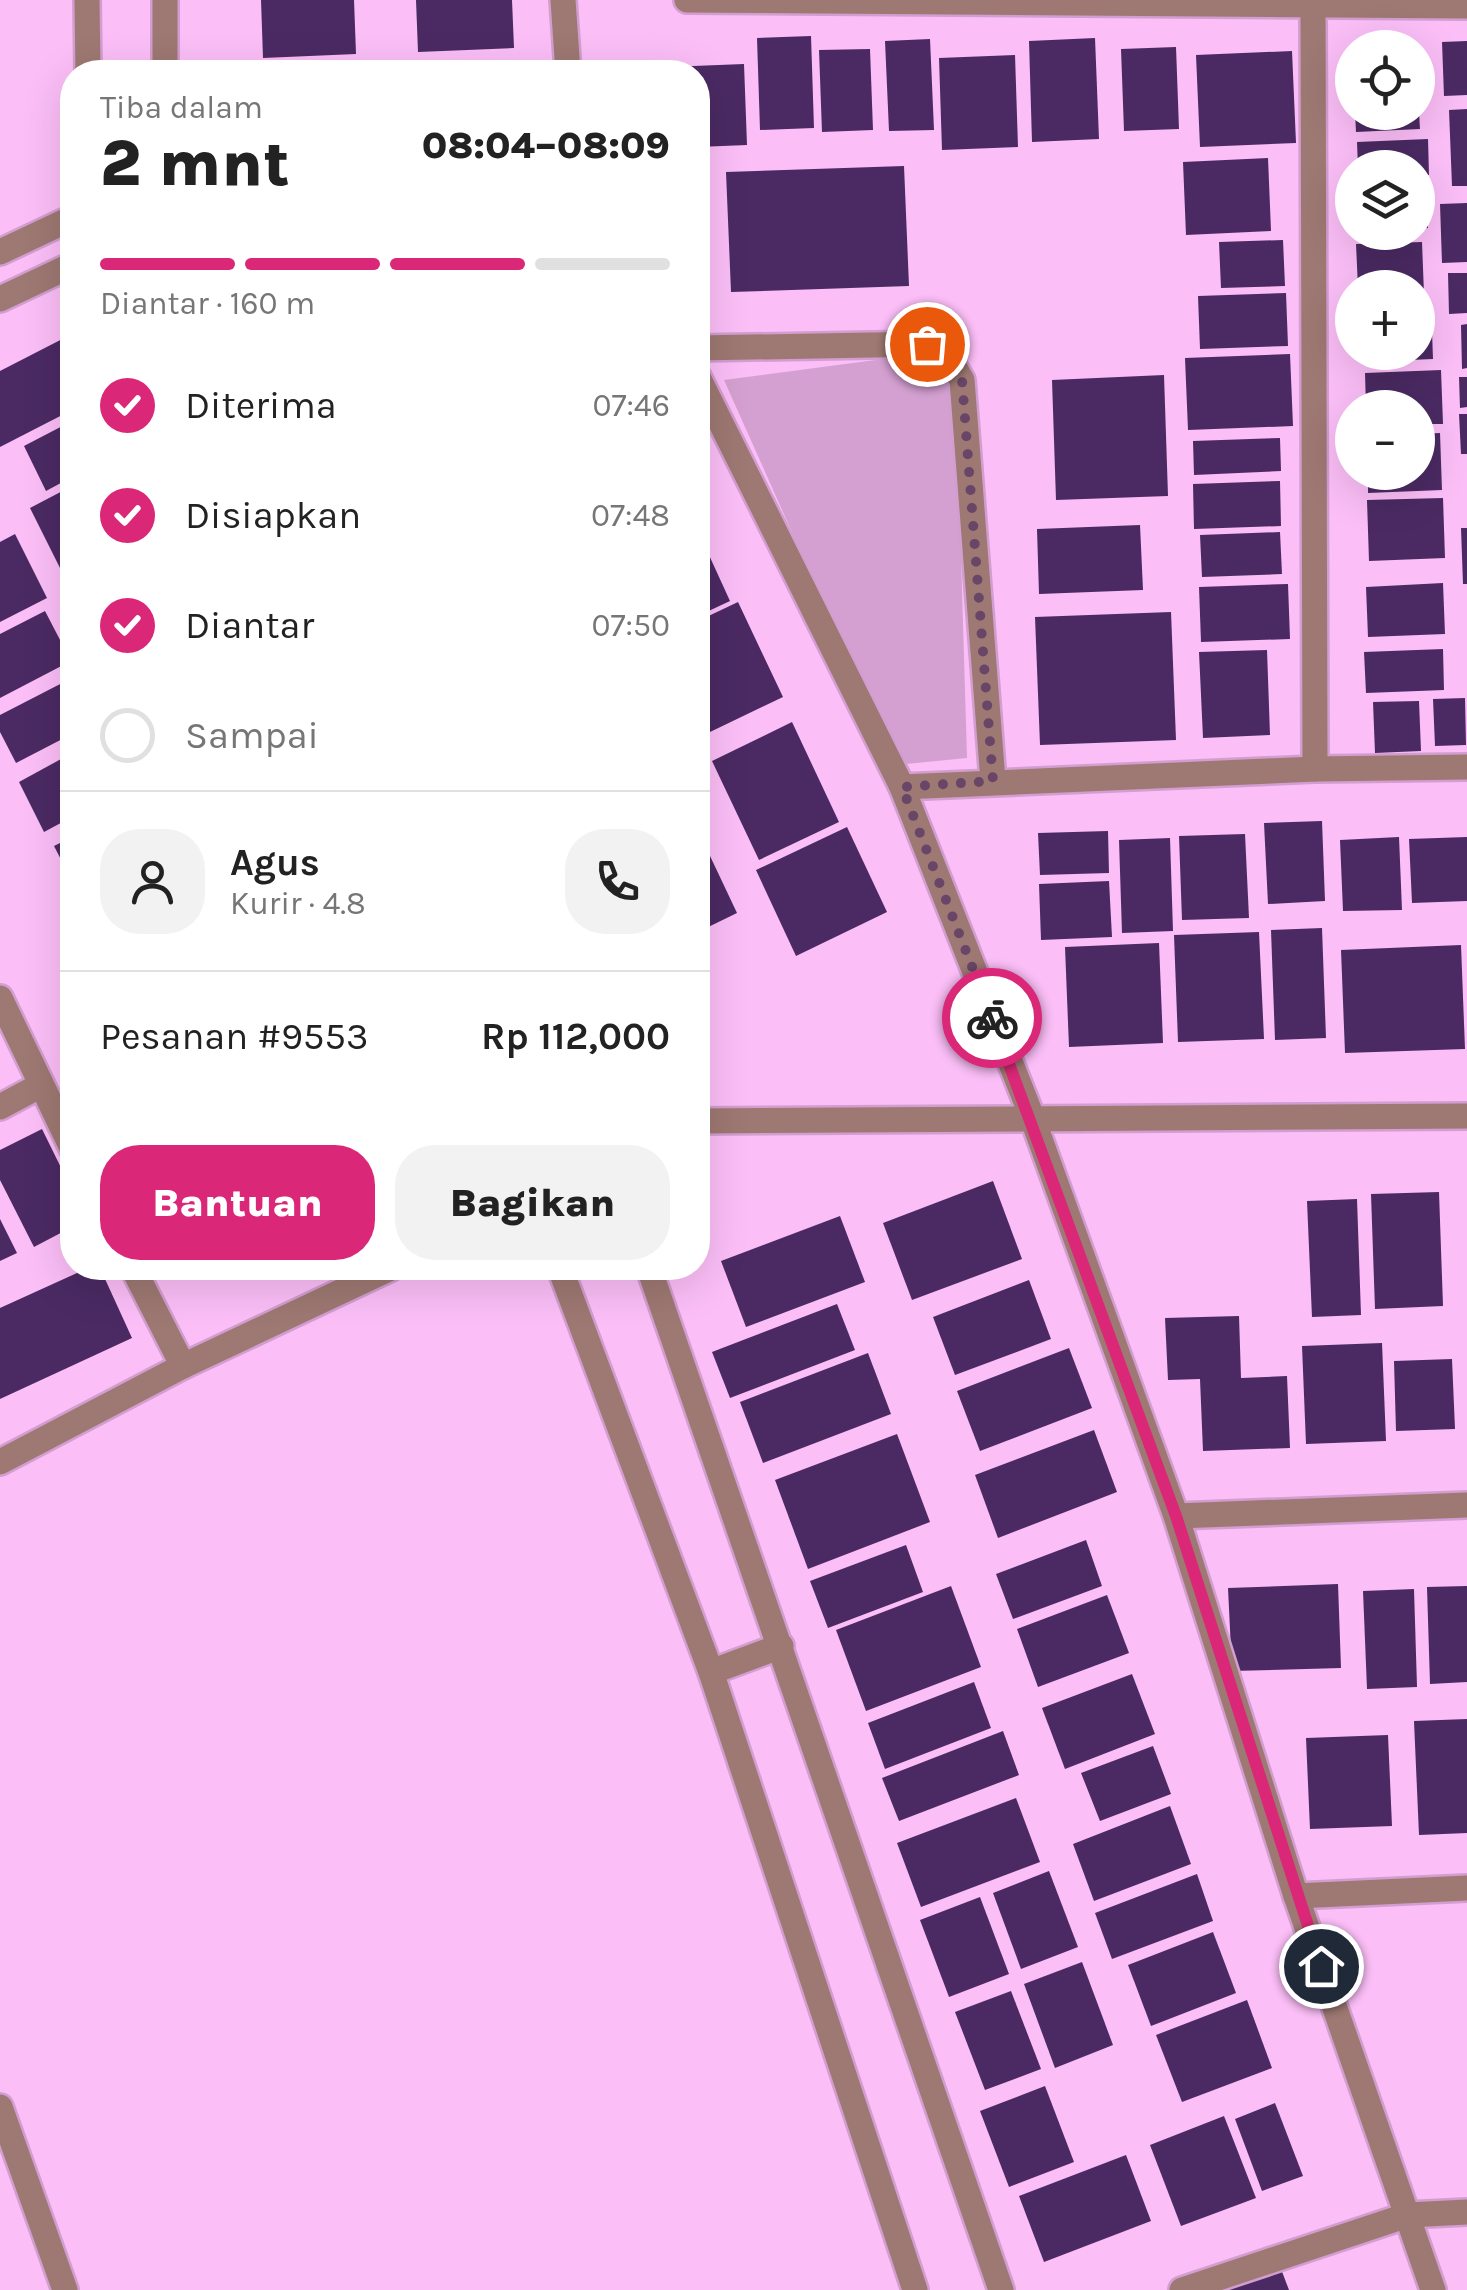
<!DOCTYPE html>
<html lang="id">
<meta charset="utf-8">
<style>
body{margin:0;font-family:Karla,sans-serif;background:#f2f2f2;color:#222;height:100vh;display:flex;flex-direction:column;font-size:38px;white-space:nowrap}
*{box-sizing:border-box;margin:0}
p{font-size:32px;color:#767676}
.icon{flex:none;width:55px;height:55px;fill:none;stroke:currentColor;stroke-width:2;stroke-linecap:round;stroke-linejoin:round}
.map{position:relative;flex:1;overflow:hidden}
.sheet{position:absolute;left:60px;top:60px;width:650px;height:1220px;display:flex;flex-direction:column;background:#fff;border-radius:40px;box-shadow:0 10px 40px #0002}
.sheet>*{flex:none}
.controls{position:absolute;left:1335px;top:30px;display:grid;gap:20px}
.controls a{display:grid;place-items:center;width:100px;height:100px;border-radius:50%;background:#fff;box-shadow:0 10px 40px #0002;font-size:50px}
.pin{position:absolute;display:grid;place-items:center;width:85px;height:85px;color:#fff;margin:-42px;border:5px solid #fff;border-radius:50%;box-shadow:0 2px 10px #0007}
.courier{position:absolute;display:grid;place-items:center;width:100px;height:100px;margin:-50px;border:8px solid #db2777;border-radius:50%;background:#fff;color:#222;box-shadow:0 2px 12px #0007}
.summary em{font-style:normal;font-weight:800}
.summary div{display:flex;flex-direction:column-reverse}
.summary{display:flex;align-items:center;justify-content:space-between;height:170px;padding:0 40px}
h1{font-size:65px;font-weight:800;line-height:75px}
.bar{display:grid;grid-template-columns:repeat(4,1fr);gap:15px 10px;align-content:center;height:120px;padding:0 40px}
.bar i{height:12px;border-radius:8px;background:#e0e0e0}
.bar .selected{background:#db2777}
.bar p{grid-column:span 4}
.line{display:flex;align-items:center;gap:25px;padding:0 40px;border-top:2px solid #e0e0e0}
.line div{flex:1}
.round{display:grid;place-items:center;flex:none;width:105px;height:105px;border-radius:40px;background:#f2f2f2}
ol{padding:0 40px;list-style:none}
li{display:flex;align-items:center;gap:30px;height:110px}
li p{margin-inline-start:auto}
li .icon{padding:10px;border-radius:50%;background:#db2777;color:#fff;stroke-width:4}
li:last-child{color:#767676}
li i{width:55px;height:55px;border:5px solid #e0e0e0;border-radius:50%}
.button{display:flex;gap:20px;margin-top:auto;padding:20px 40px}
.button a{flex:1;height:115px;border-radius:40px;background:#db2777;color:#fff;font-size:40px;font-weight:800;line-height:115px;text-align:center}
.button a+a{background:#f2f2f2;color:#222}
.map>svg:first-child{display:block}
</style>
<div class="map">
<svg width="1467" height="2290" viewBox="0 0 1467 2290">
<rect width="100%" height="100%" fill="#fbbef7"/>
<polygon fill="#d4a0d1" points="921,354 956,389 967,758 896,765 724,380"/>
<g fill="#4b2a63">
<polygon points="261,0 354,0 356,54 263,58"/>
<polygon points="416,0 512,0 514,48 418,52"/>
<polygon points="811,36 814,128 760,130 757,38"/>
<polygon points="1095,38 1099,139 1032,142 1029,41"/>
<polygon points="930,39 934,130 889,131 885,41"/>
<polygon points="1467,41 1467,95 1444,96 1442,42"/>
<polygon points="1176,47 1179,129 1124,131 1121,49"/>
<polygon points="870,49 873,130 822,132 819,50"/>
<polygon points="1292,51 1296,143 1200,147 1196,55"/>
<polygon points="1015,55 1018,147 942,150 939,58"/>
<polygon points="744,64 747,145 698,147 698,72 668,72 668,67"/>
<polygon points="1467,109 1467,186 1452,186 1449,110"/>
<polygon points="1355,112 1419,112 1420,129 1356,132"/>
<polygon points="1428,139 1429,175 1418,176 1418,168 1358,168 1357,142"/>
<polygon points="1268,158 1271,231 1186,235 1183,162"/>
<polygon points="904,166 909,286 731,292 726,172"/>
<polygon points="1426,180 1428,228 1418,229 1418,181"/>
<polygon points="1467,203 1467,262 1442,263 1440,204"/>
<polygon points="1283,240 1285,286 1221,288 1219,242"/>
<polygon points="1422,242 1424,294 1418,294 1418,288 1358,288 1356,244"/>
<polygon points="1448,273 1467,273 1467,313 1449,314"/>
<polygon points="1286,293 1288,346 1200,349 1198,296"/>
<polygon points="1418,303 1431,303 1433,359 1364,362 1364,352 1418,352"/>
<polygon points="1467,324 1467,368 1462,369 1461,325"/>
<polygon points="72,334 72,410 0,447 0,371"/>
<polygon points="1290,354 1293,426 1188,430 1185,358"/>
<polygon points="1441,370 1443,424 1418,424 1418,408 1366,408 1365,373"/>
<polygon points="1164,375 1168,496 1056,500 1052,380"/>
<polygon points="1459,377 1467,377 1467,407 1460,408"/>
<polygon points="1459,414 1467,414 1467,454 1461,454"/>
<polygon points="72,421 72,477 46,491 24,446"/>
<polygon points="1440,433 1442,490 1368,493 1368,472 1418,472 1418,434"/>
<polygon points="1280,438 1281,471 1194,475 1193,441"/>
<polygon points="1280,481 1281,526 1194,529 1193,484"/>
<polygon points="72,486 72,592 30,508"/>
<polygon points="1443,498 1445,558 1369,561 1367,500"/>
<polygon points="1140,525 1143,590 1039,594 1037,529"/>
<polygon points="1461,528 1467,528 1467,584 1463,584"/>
<polygon points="698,531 730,601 698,616"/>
<polygon points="1280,532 1282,574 1202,577 1200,535"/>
<polygon points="15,534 47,598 0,622 0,542"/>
<polygon points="1443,583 1445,634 1368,637 1366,587"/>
<polygon points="1288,584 1290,639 1201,642 1199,587"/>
<polygon points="738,602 783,697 710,732 698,705 698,621"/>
<polygon points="45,611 71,661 0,698 0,634"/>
<polygon points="1171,612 1176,740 1040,745 1035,617"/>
<polygon points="1443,649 1444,690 1366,693 1364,652"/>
<polygon points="1267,650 1270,735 1203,738 1199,652"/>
<polygon points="68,680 72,690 72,734 16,763 0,732 0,715"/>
<polygon points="1465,698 1466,745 1435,746 1433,699"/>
<polygon points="1419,701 1421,751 1375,753 1373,702"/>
<polygon points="792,722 839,822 759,860 712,761"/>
<polygon points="72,753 72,817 44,832 19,782"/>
<polygon points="1322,821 1325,901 1268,904 1264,823"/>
<polygon points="847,827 887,912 796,956 756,870"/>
<polygon points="1108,831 1109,873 1040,875 1038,833"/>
<polygon points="1245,834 1249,918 1182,920 1179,836"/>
<polygon points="72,837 72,881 54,846"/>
<polygon points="1399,837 1402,910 1343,911 1340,840"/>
<polygon points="1467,837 1467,901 1412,903 1409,839"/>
<polygon points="1170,838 1173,931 1122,933 1119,840"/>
<polygon points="702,839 737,913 698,932 698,841"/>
<polygon points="1109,881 1112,937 1041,940 1039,884"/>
<polygon points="1322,928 1326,1038 1275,1040 1271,930"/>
<polygon points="1259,932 1264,1039 1178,1042 1174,935"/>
<polygon points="1159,943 1163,1043 1069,1047 1065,947"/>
<polygon points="1461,945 1465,1049 1345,1053 1341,950"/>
<polygon points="42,1129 72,1190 72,1227 34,1247 0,1180 0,1150"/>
<polygon points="993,1181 1022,1259 912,1300 883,1223"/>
<polygon points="1439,1192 1443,1306 1375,1309 1371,1194"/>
<polygon points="1357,1199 1361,1315 1312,1317 1307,1201"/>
<polygon points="840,1216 865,1282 746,1327 721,1261"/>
<polygon points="0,1219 17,1253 0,1261"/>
<polygon points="88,1268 100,1268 132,1338 0,1399 0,1308"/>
<polygon points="1029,1280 1051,1339 955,1375 933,1317"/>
<polygon points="837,1304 855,1350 730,1398 712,1352"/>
<polygon points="1239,1316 1241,1378 1287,1376 1290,1448 1203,1451 1200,1379 1168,1380 1165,1318"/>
<polygon points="1382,1343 1386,1441 1306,1444 1302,1346"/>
<polygon points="1069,1348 1092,1408 980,1451 957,1391"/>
<polygon points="868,1353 891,1414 763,1463 740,1402"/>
<polygon points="1452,1359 1455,1429 1396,1431 1394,1361"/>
<polygon points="1094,1430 1117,1492 998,1538 975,1475"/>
<polygon points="897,1434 930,1522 808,1569 775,1480"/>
<polygon points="1086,1540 1102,1586 1013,1619 996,1574"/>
<polygon points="906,1545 923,1592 828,1628 810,1581"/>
<polygon points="1338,1584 1341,1668 1232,1671 1228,1588"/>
<polygon points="951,1586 981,1667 866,1711 836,1630"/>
<polygon points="1467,1586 1467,1682 1430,1684 1427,1587"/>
<polygon points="1414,1589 1417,1687 1367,1689 1363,1591"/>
<polygon points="1107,1595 1129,1653 1038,1687 1017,1629"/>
<polygon points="1132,1674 1155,1734 1065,1769 1042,1708"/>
<polygon points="974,1682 991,1728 885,1769 868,1723"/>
<polygon points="1467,1719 1467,1833 1419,1835 1414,1721"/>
<polygon points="1003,1731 1019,1775 899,1821 882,1778"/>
<polygon points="1388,1735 1392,1826 1310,1829 1306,1738"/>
<polygon points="1153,1746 1171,1794 1100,1821 1081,1773"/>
<polygon points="1016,1798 1040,1862 921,1907 897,1843"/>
<polygon points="1170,1806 1191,1864 1094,1901 1073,1844"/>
<polygon points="1049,1871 1078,1947 1021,1969 993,1893"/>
<polygon points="1197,1874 1213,1921 1112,1959 1095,1913"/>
<polygon points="980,1897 1009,1974 949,1997 920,1920"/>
<polygon points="1213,1932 1236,1993 1151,2026 1128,1965"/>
<polygon points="1082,1962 1113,2045 1055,2068 1024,1984"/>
<polygon points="1011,1991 1041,2069 985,2090 955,2012"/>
<polygon points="1247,2000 1272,2068 1182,2102 1156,2035"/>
<polygon points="1045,2086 1074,2162 1009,2187 980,2111"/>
<polygon points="1275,2103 1303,2176 1262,2191 1235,2119"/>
<polygon points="1224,2116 1256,2198 1181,2226 1150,2145"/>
<polygon points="1126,2155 1151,2221 1044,2262 1019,2196"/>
<polygon points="1281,2269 1289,2290 1227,2290"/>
</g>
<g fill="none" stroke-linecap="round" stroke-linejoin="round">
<defs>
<g id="minor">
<polyline points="87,0 88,72"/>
<polyline points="563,0 568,72"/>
<polyline points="687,0 1467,6"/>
<polyline points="1313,5 1315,769"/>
<polyline points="165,72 165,0"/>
<polyline points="0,252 72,218"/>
<polyline points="0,299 72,265"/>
<polyline points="698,348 927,344 948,357 962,380 993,781"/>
<polyline points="698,377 902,787 1032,1117 1176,1516 1296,1896 1433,2290"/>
<polyline points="902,787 1315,769 1467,767"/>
<polyline points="0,998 72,1148"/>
<polyline points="0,1107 41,1085"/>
<polyline points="698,1121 1467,1116"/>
<polyline points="133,1268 183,1366"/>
<polyline points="560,1268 711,1672 915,2290"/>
<polyline points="649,1268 1001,2290"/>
<polyline points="0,1462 183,1366 391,1268"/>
<polyline points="1176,1516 1467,1505"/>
<polyline points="711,1672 781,1646"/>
<polyline points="1296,1896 1467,1888"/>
<polyline points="0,2107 65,2290"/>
<polyline points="1182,2290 1408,2215 1467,2212"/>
</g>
</defs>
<use href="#minor" stroke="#d29dcf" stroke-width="30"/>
<use href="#minor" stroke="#9e7872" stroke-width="25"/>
</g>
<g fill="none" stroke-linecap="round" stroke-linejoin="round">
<polyline stroke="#694667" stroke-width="10" stroke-dasharray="0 18" points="927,344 948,357 962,380 993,781 902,787 992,1018"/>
<polyline stroke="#db2777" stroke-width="12" points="992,1018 1176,1516 1321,1966"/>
</g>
</svg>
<div class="controls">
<a><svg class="icon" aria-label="locate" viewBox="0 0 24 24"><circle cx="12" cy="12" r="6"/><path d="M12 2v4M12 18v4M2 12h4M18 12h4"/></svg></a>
<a><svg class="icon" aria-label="layers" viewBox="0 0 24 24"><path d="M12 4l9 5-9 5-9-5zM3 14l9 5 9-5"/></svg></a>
<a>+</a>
<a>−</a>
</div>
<div class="pin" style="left:927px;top:344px;background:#ea580c"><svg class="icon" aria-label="bag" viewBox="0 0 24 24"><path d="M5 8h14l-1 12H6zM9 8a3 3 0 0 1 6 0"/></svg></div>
<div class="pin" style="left:1321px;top:1966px;background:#1f2937"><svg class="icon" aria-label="home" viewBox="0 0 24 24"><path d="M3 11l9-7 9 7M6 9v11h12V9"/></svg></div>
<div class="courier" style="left:992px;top:1018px"><svg class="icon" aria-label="bike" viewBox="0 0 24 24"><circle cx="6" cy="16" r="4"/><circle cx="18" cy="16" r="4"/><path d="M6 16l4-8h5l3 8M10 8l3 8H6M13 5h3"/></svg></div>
<section class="sheet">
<div class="summary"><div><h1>2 mnt</h1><p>Tiba dalam</p></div><em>08:04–08:09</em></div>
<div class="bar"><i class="selected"></i><i class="selected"></i><i class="selected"></i><i></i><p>Diantar · 160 m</p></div>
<ol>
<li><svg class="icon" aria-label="check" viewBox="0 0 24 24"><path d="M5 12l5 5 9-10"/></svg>Diterima<p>07:46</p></li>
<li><svg class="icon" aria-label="check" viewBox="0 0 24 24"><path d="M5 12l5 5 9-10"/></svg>Disiapkan<p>07:48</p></li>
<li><svg class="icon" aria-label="check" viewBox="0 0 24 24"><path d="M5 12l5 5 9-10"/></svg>Diantar<p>07:50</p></li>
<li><i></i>Sampai</li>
</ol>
<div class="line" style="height:180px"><a class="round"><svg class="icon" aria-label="person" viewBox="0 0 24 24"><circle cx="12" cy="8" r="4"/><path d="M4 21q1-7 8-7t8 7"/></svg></a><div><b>Agus</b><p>Kurir · 4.8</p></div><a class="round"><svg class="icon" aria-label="phone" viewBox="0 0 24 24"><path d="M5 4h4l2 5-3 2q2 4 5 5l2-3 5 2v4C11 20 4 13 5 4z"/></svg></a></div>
<div class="line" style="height:130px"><div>Pesanan #9553</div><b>Rp 112,000</b></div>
<div class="button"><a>Bantuan</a><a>Bagikan</a></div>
</section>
</div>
